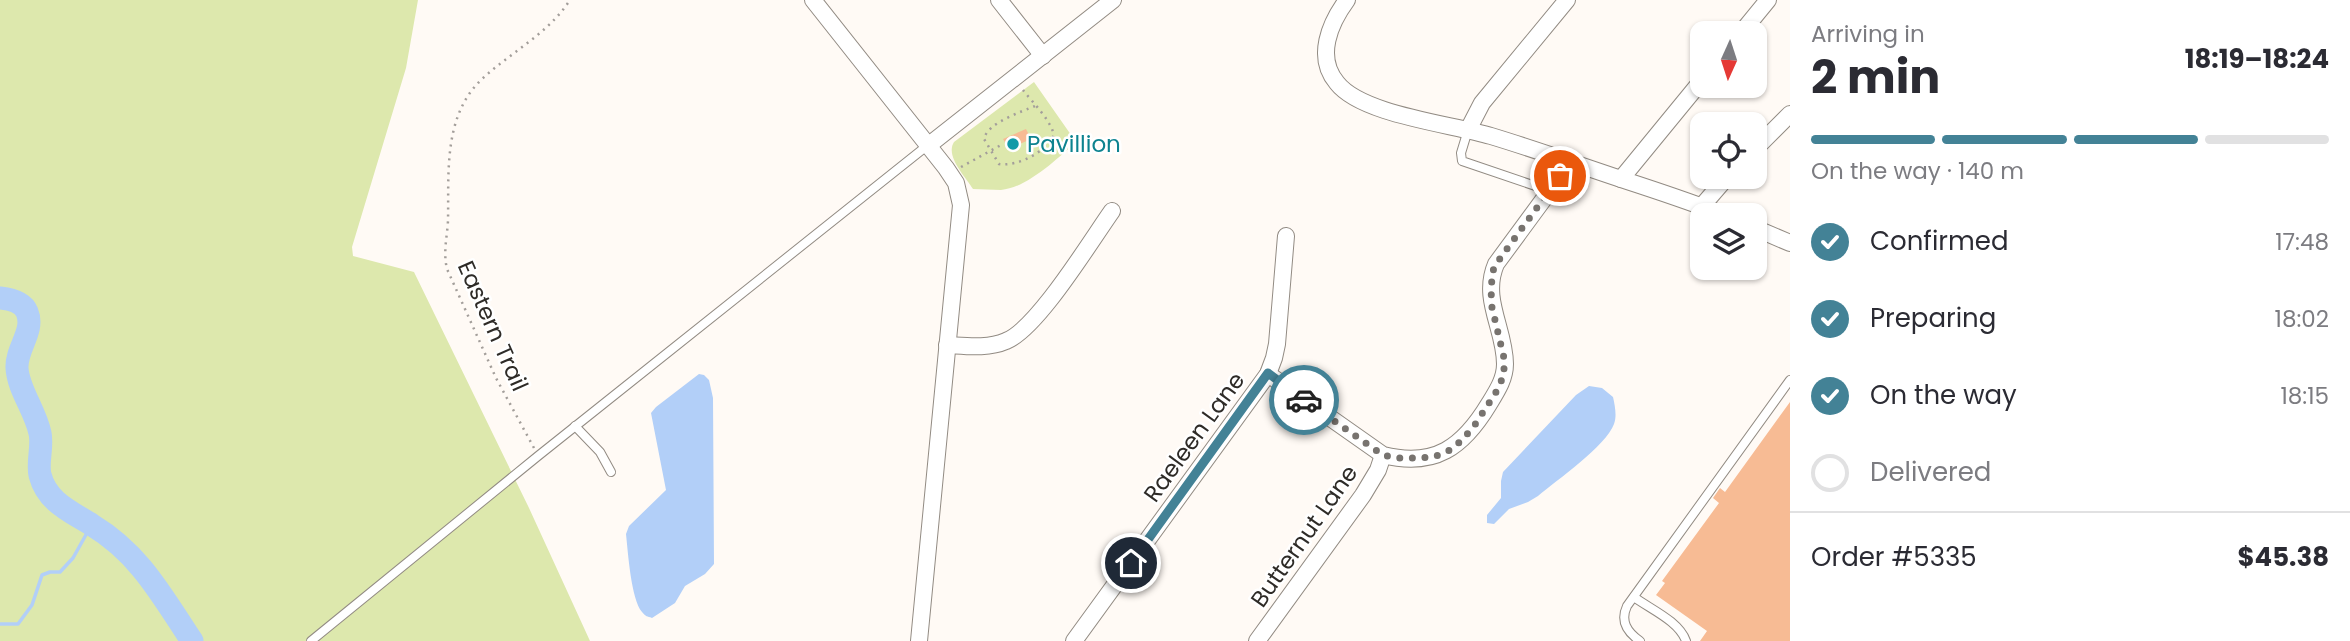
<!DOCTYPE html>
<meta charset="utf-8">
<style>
body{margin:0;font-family:Poppins,sans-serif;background:#f7f7f7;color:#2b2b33;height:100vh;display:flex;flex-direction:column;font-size:26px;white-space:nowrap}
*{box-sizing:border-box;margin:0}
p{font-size:23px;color:#7c7c81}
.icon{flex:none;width:38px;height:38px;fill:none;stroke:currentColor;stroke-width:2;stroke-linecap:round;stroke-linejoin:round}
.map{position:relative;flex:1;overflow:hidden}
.sheet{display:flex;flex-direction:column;background:#fff;width:560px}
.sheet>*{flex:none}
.needle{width:46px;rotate:183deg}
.controls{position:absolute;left:1690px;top:21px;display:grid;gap:14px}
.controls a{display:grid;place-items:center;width:77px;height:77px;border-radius:14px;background:#fff;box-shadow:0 2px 5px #0004;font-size:35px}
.pin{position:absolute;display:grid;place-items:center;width:60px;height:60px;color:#fff;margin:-30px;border:4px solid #fff;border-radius:50%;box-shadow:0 2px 7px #0007}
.courier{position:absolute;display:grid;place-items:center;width:70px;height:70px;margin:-35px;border:5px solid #438296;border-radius:50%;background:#fff;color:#222;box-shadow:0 2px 9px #0007}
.overview em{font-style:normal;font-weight:700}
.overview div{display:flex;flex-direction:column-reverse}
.overview{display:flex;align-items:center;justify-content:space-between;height:119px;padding:0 21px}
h1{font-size:46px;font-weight:700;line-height:52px}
.bar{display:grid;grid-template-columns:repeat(4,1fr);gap:10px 7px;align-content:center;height:84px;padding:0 21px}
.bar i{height:9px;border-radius:5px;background:#e1e1e2}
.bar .current{background:#438296}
.bar p{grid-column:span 4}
.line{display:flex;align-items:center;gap:18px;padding:0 21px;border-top:2px solid #e1e1e2}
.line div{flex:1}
ol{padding:0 21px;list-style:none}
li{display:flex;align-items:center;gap:21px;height:77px}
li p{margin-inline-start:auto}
li .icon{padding:7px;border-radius:50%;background:#438296;color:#fff;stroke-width:4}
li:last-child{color:#7c7c81}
li i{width:38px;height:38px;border:4px solid #e1e1e2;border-radius:50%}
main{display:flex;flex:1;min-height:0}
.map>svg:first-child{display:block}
</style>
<main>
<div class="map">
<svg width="1790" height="641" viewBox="0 0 1790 641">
<rect width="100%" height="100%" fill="#fffaf5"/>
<g fill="#dde8ad">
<polygon points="0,0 418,0 406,68 352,247 353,256 414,272 529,508 590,641 0,641"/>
<path d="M1034,82l42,60c-18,16 -49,46 -75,48 -9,0 -19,-1 -28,-1 -8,-13 -28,-33 -19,-47z"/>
</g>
<g fill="#b2cff8">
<path d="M699,374l5,1 5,5 4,18 1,166 -9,10 -20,12 -10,17 -23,15c-5,-2 -6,-1 -10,-6 -11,-13 -14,-60 -16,-78l3,-8 37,-36 -15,-77 5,-6z"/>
<path d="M1589,386l13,2 11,9c2,9 4,19 1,27 -8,22 -57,56 -76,72l-10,6 -19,7 -15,15 -7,-1v-8l14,-17v-17l2,-9 73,-77z"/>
</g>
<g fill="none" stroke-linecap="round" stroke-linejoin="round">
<polyline stroke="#b2cff8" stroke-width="3.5" points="0,624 18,624 32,605 42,575 50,572 60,572 73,558 92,524"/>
<path stroke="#b2cff8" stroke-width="23" d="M0,298c9,1 23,4 27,14 8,19 -11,36 -10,56 1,21 18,42 23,65 3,13 -3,29 0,42 7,27 30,36 52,50 48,29 70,71 100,116"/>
</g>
<g fill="#f7bb94">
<polygon points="1026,129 1031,139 1009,149 1003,139"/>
<polygon points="1790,402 1790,641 1700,641 1707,631 1656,595 1665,583 1662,581 1719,503 1713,498 1720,488 1725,492"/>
</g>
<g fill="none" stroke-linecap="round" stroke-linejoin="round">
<defs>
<g id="service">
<polyline points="1468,130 1461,153 1462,161 1550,191"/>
<polyline points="575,426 600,452 611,472"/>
<path d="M1634,597c16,12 45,24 52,44"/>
<polyline points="311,641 538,456 928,145"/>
<path d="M1640,641c-13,-9 -20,-20 -13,-35l163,-226"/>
</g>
<g id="minor">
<polyline points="813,0 946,168 956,183 961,205 919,641"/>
<polyline points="999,0 1043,56"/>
<path d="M1347,0c-17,23 -32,57 -10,83 25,32 115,41 154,53 43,13 85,28 127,42 36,12 71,23 106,37"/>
<polyline points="1741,33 1768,0"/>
<polyline points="1468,130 1482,103 1567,0"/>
<polyline points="929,145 1113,0"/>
<polyline points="1755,149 1790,114"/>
<polyline points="1621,179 1703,79"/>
<polyline points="1702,206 1727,177"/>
<polyline points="1755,228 1790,243"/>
<path d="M947,345c19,1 41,4 59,-4 31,-12 84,-99 106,-130"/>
<path d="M1268,374l115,81c52,13 80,-8 106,-51 8,-13 16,-25 16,-40 0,-35 -24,-65 -9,-100l75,-102"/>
<polyline points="1074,641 1268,374 1274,358 1277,344 1286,236"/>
<polyline points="1257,641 1363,495 1378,470 1383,455"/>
</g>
</defs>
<use href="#service" stroke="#928b83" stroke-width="10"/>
<use href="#minor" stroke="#928b83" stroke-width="18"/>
<g stroke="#a39e9a" stroke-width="2.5" stroke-dasharray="2 5" stroke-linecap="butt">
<path d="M1023,90c10,13 27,29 31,45 -8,17 -37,32 -55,29l-15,-25c3,-16 37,-27 51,-33"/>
<polyline points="961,167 1001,145"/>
<path d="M534,448l-38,-70 -49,-109c-4,-17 0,-31 1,-48 1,-49 -5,-105 34,-142 29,-27 66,-45 88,-79"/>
</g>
<use href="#service" stroke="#fff" stroke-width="8"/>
<use href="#minor" stroke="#fff" stroke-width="16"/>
</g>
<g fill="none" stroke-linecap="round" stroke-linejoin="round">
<polyline stroke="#77736f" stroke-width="7" stroke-dasharray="0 12.6" points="1304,400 1383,455 1395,458 1422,458 1436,456 1450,450 1462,440 1474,426 1495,394 1504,375 1504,358 1491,303 1492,273 1496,264 1560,176"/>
<polyline stroke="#438296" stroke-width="9" points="1131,563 1268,373 1304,400"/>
</g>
<circle fill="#0f9aa8" stroke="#fff" stroke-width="2.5" cx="1013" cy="144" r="7"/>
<g text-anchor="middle" stroke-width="5" stroke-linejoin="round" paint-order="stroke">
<g font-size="23" fill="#0d838f" stroke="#fff" text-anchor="start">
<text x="1027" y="152">Pavillion</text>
</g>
<g font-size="23" fill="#2e2b27" stroke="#fff">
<text transform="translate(493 326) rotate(66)" y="8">Eastern Trail</text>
<text transform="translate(1194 437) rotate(-54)" y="8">Raeleen Lane</text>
<text transform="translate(1304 536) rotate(-55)" y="8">Butternut Lane</text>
</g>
</g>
</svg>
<div class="controls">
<a><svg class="needle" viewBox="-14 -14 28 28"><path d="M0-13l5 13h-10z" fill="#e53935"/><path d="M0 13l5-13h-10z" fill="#7c7c81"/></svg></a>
<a><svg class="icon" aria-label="locate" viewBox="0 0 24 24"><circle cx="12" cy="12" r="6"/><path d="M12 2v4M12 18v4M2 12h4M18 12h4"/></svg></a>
<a><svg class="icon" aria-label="layers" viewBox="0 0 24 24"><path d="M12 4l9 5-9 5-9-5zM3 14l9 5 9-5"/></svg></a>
</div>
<div class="pin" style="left:1560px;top:176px;background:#ea580c"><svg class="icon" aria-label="bag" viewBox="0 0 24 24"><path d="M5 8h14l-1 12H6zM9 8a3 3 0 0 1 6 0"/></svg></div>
<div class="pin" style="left:1131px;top:563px;background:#1f2937"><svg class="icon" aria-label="home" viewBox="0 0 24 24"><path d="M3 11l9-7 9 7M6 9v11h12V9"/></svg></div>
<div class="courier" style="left:1304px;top:400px"><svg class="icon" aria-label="car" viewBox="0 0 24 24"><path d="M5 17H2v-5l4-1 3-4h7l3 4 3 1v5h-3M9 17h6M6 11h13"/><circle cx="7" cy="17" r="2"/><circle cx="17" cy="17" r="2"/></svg></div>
</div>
<section class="sheet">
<div class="overview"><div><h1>2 min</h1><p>Arriving in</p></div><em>18:19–18:24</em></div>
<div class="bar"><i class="current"></i><i class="current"></i><i class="current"></i><i></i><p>On the way · 140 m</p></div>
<ol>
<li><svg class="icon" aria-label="check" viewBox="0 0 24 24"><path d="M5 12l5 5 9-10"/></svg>Confirmed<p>17:48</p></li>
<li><svg class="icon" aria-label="check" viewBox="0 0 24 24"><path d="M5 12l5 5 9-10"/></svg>Preparing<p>18:02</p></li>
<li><svg class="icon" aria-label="check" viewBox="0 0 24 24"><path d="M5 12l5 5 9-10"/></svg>On the way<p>18:15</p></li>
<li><i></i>Delivered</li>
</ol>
<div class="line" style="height:91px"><div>Order #5335</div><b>$45.38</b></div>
</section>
</main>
